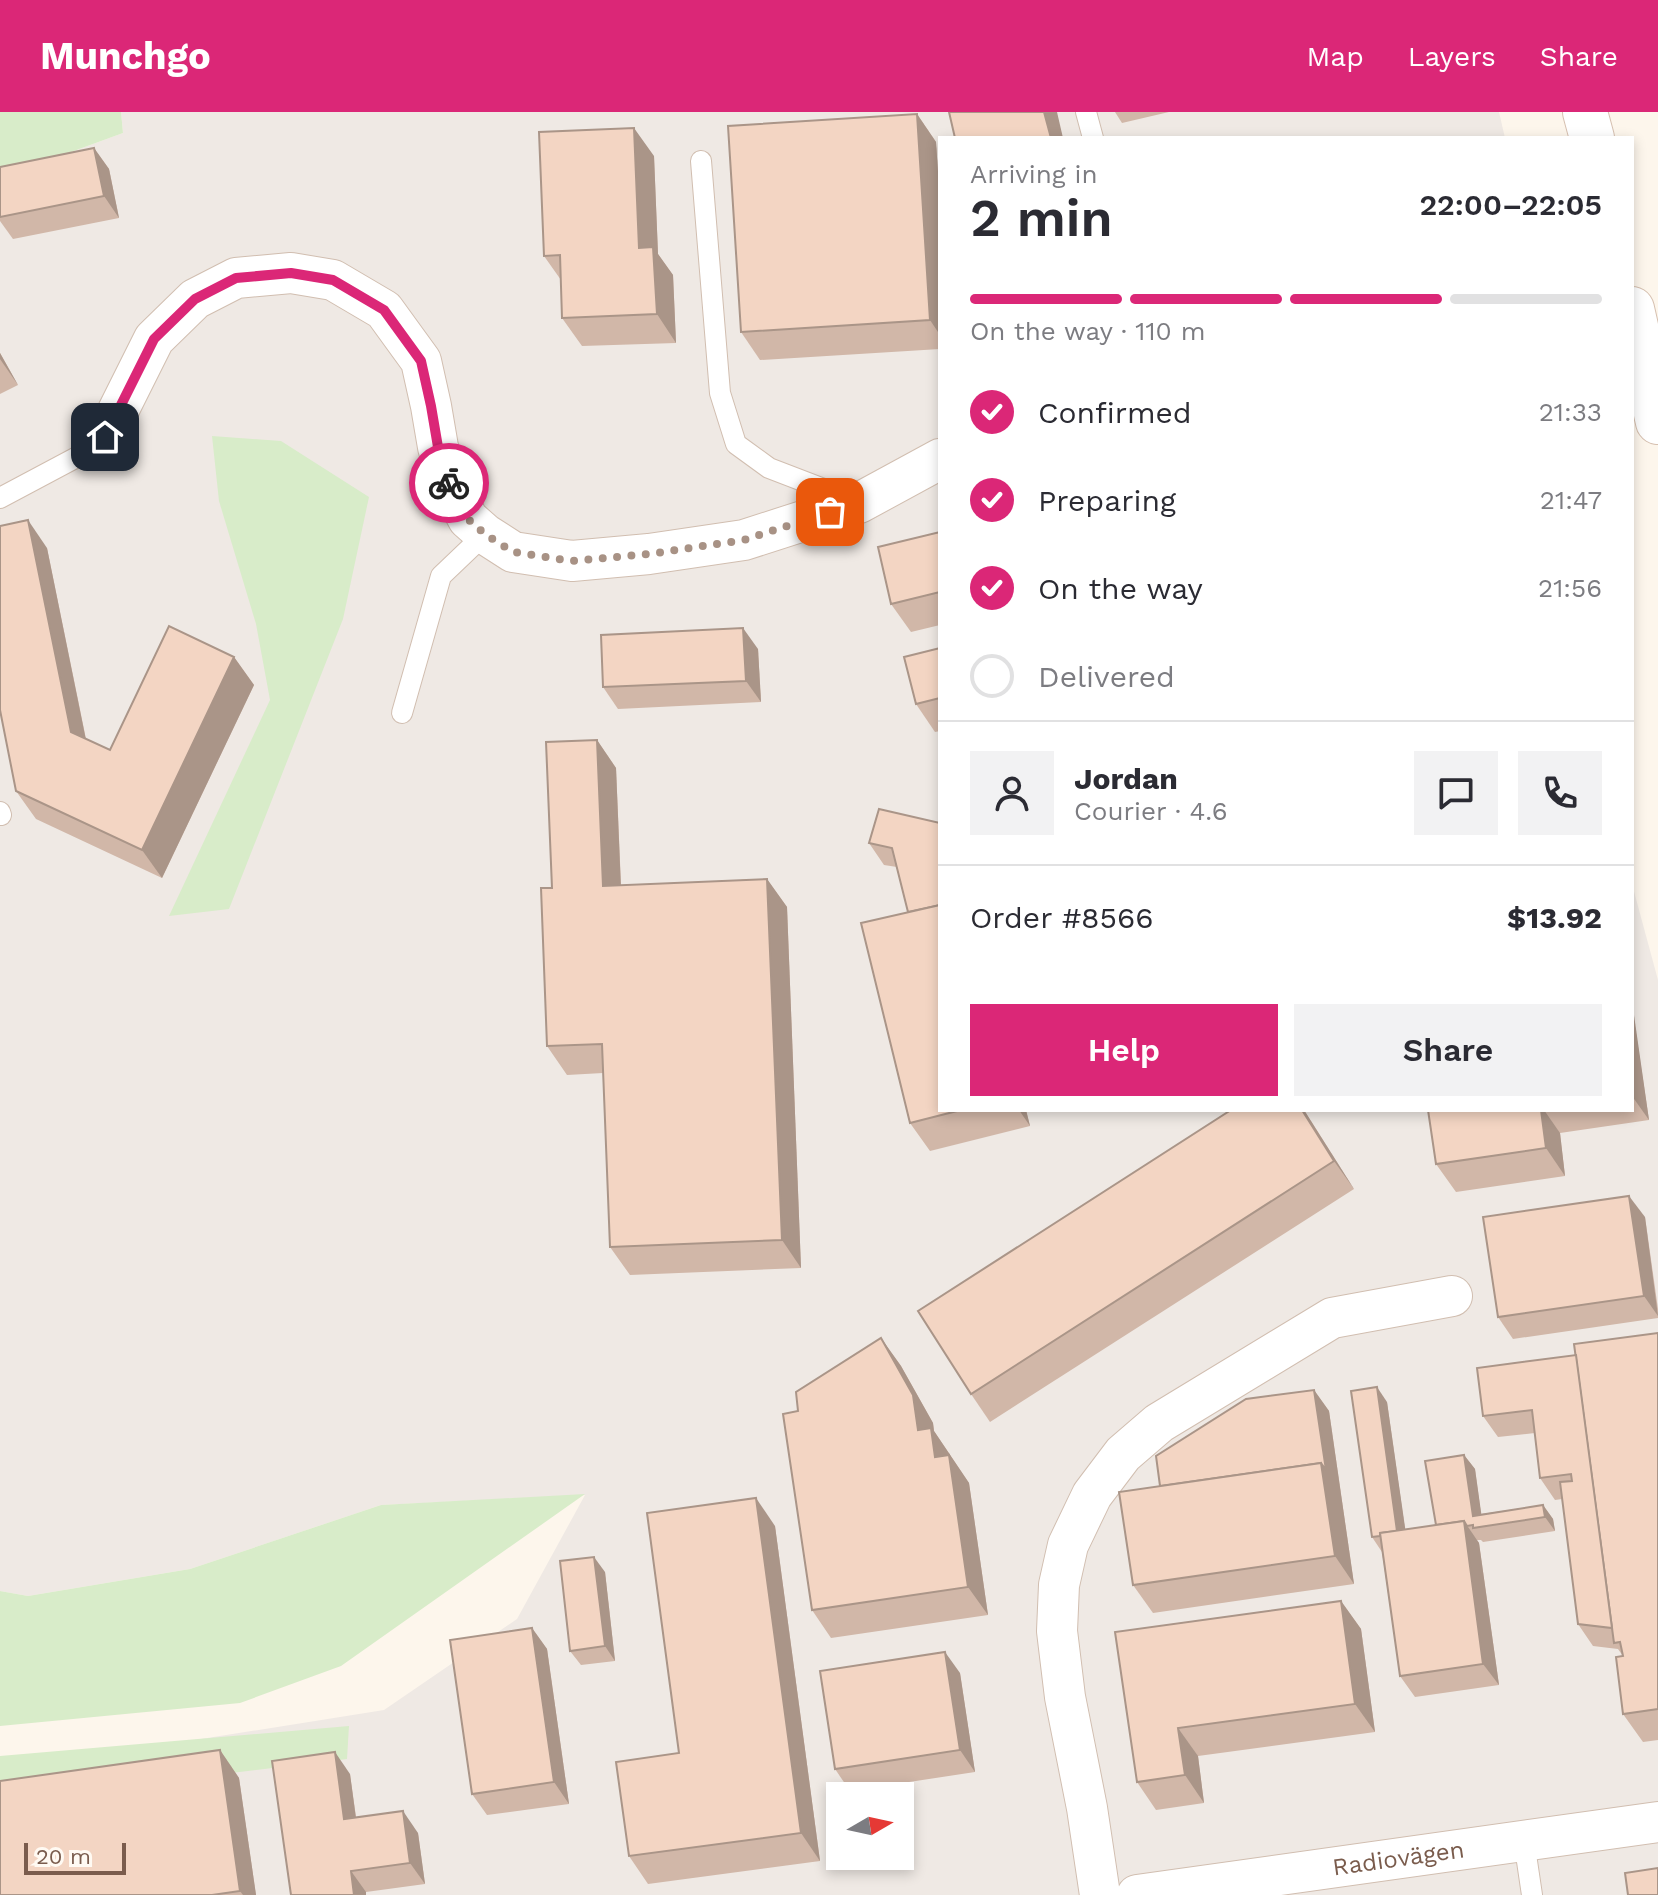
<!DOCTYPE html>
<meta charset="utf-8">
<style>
body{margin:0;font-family:"Work Sans",sans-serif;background:#f2f2f3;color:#2b2b33;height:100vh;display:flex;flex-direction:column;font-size:30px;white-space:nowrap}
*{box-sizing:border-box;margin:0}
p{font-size:26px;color:#7c7c81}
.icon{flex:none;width:44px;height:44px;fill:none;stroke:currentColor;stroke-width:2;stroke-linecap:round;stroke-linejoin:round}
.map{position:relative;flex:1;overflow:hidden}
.details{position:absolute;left:938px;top:24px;width:696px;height:976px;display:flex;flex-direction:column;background:#fff;border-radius:0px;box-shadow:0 4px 12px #0003}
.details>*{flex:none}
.needle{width:52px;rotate:81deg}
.fabs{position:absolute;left:826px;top:1670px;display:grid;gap:16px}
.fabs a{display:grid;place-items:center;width:88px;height:88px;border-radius:0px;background:#fff;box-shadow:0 4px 12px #0003;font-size:40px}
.scale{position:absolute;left:24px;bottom:20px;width:102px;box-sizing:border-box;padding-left:8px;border:4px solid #7a5c4d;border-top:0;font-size:22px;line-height:28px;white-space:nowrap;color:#7a5c4d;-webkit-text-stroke:6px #fffaf3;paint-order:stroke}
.pin{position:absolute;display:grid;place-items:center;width:68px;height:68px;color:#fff;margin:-34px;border-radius:16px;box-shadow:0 4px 12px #0006}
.courier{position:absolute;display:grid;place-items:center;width:80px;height:80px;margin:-40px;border:6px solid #db2777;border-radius:50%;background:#fff;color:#222;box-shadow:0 2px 10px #0007}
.summary em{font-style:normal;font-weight:600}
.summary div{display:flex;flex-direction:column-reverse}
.summary{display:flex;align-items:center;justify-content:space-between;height:136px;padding:0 32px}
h1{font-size:52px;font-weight:600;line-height:60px}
.bar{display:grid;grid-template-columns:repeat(4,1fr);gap:12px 8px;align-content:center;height:96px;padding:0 32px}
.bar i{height:10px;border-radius:6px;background:#e1e1e2}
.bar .selected{background:#db2777}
.bar p{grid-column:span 4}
.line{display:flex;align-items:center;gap:20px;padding:0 32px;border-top:2px solid #e1e1e2}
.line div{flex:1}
.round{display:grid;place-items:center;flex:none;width:84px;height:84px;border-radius:0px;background:#f2f2f3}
ol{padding:0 32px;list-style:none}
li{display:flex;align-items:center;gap:24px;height:88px}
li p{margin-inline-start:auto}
li .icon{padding:8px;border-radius:50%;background:#db2777;color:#fff;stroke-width:4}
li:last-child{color:#7c7c81}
li i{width:44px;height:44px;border:4px solid #e1e1e2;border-radius:50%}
.action{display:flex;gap:16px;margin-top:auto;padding:16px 32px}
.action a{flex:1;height:92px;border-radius:0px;background:#db2777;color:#fff;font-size:32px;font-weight:600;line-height:92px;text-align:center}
.action a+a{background:#f2f2f3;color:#2b2b33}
header{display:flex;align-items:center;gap:48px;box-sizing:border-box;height:112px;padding:0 40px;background:#db2777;color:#fff}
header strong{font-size:38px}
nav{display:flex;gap:44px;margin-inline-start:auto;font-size:28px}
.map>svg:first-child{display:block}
</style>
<header>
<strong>Munchgo</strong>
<nav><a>Map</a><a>Layers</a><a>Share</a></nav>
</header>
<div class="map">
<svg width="1658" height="1783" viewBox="0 0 1658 1783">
<rect width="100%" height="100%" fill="#fdf6ec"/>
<path fill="#efe9e4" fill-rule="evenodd" d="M121,0h1378l6,26h-565v972h692v-226l26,96v915h-1658v-124l384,-61 133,-91 68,-124 -204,10 -191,64 -162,27 -28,-5v-1413l123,-45zM840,1684h60v60h-60z"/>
<g fill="#d8ecc9">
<polygon points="0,0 121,0 123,21 0,66"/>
<polygon points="212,324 281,329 369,385 343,507 229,797 169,804 270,588 256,512 219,389"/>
<polygon points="585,1382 341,1554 240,1591 0,1614 0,1479 28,1484 190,1457 381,1393"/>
<polygon points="349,1614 347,1647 0,1689 0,1644"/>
</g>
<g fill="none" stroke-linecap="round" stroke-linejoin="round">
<defs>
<g id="lane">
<polyline points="1086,0 1093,26"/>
<polyline points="701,49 720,281 736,332 769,356 855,389"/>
<polyline points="0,386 94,336 105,325"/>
<polyline points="402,601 441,464 485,422"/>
<polyline points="0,700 1,703"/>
<polyline points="1524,1729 1532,1783"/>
</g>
<g id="street">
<polyline points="105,325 154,227 195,187 236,166 291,161 333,168 384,198 421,249 431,294 438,335 447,367 468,407 485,422 513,440 572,449 649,442 744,428 859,391 940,347"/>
<polyline points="1100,1783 1087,1696 1065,1585 1057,1519 1059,1473 1068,1433 1092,1383 1123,1342 1159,1311 1332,1206 1452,1184"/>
<path id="s1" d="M1137,1783l521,-73"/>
</g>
<g id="secondary">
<polyline points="1585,0 1592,26"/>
<polyline points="1632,197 1658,310"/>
</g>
</defs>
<use href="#lane" stroke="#d1beb0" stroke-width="22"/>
<use href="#street" stroke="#d1beb0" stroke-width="42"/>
<use href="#secondary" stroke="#d6c0b0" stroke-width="46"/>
<use href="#lane" stroke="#fff" stroke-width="20"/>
<use href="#street" stroke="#fff" stroke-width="40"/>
<use href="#secondary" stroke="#fff" stroke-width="44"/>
</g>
<g fill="#d1b7a8">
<polygon points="1115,0 1169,0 1122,11"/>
<polygon points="917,2 936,30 940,89 940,237 760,248 741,220"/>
<polygon points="94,36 109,57 119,106 13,127 0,109 0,55"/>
<polygon points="654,44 658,142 673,163 676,231 582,234 562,206 561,168 544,144"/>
<polygon points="0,241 18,273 0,282"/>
<polygon points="940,420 940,513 911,520 891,492"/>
<polygon points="47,436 86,627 110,638 234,545 254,573 162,766 36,707 16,679"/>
<polygon points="940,536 940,619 935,620 916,592"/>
<polygon points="758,537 761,590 618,597 603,575"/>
<polygon points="597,628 616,656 621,773 767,767 787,795 801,1156 630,1163 610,1135 603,961 567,963 547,934 552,776"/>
<polygon points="940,711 940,998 1026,998 1030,1014 930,1039 910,1011 908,800 897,755 884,753 869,731"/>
<polygon points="1632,894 1649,1008 1560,1021 1565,1064 1456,1080 1436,1052 1428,998 1632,998"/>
<polygon points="1304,998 1354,1077 990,1310 971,1282"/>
<polygon points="1645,1105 1658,1197 1658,1206 1513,1227 1498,1205"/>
<polygon points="1658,1221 1658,1628 1643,1630 1623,1602 1623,1544 1618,1537 1593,1534 1578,1512 1562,1387 1555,1388 1540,1366 1535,1321 1498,1325 1483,1304 1576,1243"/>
<polygon points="881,1226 901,1254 933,1311 934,1319 969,1371 988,1503 831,1526 812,1498 798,1299"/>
<polygon points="1314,1278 1329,1299 1354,1472 1153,1501 1133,1473 1160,1374"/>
<polygon points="1387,1290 1405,1417 1436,1413 1464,1343 1475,1357 1481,1402 1543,1393 1553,1407 1555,1419 1483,1430 1481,1428 1477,1428 1479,1431 1499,1573 1415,1585 1400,1564 1382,1440 1372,1425"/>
<polygon points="775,1414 820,1749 648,1772 629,1744 679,1641"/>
<polygon points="605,1460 615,1549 581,1553 570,1539"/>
<polygon points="1341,1489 1361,1517 1375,1620 1198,1644 1204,1691 1156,1698 1137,1670 1115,1520"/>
<polygon points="532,1516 547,1537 569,1692 487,1703 472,1682"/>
<polygon points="960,1561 975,1660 850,1679 835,1657"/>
<polygon points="220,1638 239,1666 256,1783 0,1783"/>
<polygon points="350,1662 356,1705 418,1721 425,1772 366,1780 366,1783 291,1783"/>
</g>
<g fill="#aa9588">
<polygon points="1044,0 1057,0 1063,26 1051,26"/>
<polygon points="917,2 936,30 940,89 940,223 930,208"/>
<polygon points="634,16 654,44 658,142 673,163 676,231 657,202 639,136"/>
<polygon points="94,36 109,57 119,106 104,84"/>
<polygon points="0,241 18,273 0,247"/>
<polygon points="28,408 47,436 90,648 71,620"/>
<polygon points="743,516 758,537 761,590 746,569"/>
<polygon points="234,545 254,573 162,766 142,738"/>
<polygon points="597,628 616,656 622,802 603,774"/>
<polygon points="767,767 787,795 801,1156 782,1128"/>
<polygon points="1632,894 1633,896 1649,1008 1632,984"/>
<polygon points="1019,998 1026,998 1030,1014"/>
<polygon points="1302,998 1304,998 1354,1077 1334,1049"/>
<polygon points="1541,998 1544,998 1560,1021 1565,1064 1546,1036"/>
<polygon points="1629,1084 1645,1105 1658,1204 1644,1184"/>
<polygon points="881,1226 901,1254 933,1311 934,1319 969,1371 988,1503 968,1475"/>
<polygon points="1377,1275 1387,1290 1408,1436 1397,1422"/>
<polygon points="1314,1278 1329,1299 1354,1472 1335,1444 1321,1351"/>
<polygon points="1464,1343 1475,1357 1483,1414 1473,1404"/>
<polygon points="756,1386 775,1414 820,1749 801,1721"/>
<polygon points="1543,1393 1553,1407 1555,1419 1545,1405"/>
<polygon points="1464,1409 1479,1431 1499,1573 1483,1552"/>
<polygon points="594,1445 605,1460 615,1549 605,1534"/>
<polygon points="1341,1489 1361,1517 1375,1620 1355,1592"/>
<polygon points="532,1516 547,1537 569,1692 554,1670"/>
<polygon points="945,1540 960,1561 975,1660 960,1638"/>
<polygon points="1178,1616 1198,1644 1204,1691 1185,1663"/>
<polygon points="220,1638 239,1666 256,1783 243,1783 240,1779"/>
<polygon points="335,1640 350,1662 359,1729 344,1707"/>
<polygon points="403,1699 418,1721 425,1772 410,1751"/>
<polygon points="351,1759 366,1780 366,1783 354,1783"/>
</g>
<g fill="#f3d5c3" stroke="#aa9588" stroke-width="2">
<polygon points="949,0 1044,0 1051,26 955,26"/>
<polygon points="917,2 930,208 741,220 728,14"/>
<polygon points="634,16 639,136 653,135 657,202 562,206 560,143 544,144 539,20"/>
<polygon points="94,36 104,84 0,105 0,55"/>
<polygon points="28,408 71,620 110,638 169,514 234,545 142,738 16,679 0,598 0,414"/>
<polygon points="940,420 940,480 891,492 878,435"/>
<polygon points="743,516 746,569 603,575 601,523"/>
<polygon points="940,536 940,586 916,592 904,545"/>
<polygon points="597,628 603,774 767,767 782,1128 610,1135 602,932 547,934 541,776 552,776 546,630"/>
<polygon points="879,697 940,711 940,793 908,800 892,736 869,731"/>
<polygon points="940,793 940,998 961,998 910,1011 861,811"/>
<polygon points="1231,998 1302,998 1334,1049 971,1282 918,1199"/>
<polygon points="1428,998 1541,998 1546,1036 1436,1052"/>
<polygon points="1629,1084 1644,1184 1498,1205 1483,1105"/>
<polygon points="1658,1221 1658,1597 1623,1602 1616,1545 1623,1544 1620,1530 1614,1531 1574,1232"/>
<polygon points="881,1226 913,1283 918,1318 931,1316 935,1345 949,1343 968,1475 812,1498 783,1302 798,1299 796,1280"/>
<polygon points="1576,1243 1612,1516 1578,1512 1560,1370 1572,1369 1571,1362 1540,1366 1532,1298 1483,1304 1477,1256"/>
<polygon points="1377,1275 1397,1419 1380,1421 1380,1424 1372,1425 1351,1279"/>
<polygon points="1314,1278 1326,1358 1321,1351 1160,1374 1156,1344 1246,1287"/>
<polygon points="1464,1343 1473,1404 1543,1393 1545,1405 1473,1416 1473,1413 1467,1414 1464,1409 1436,1413 1425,1349"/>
<polygon points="1321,1351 1335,1444 1133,1473 1119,1380"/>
<polygon points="756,1386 801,1721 629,1744 616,1650 679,1641 647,1401"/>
<polygon points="1464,1409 1483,1552 1400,1564 1380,1421"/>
<polygon points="594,1445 605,1534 570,1539 560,1449"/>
<polygon points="1341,1489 1355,1592 1178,1616 1185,1663 1137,1670 1115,1520"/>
<polygon points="532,1516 554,1670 472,1682 450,1528"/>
<polygon points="945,1540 960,1638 835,1657 820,1559"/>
<polygon points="220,1638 240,1779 212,1783 0,1783 0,1669"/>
<polygon points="335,1640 344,1707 403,1699 410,1751 351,1759 354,1783 291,1783 272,1649"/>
<polygon points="1658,1756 1658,1783 1628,1783 1625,1761"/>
</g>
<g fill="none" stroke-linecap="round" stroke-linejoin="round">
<polyline stroke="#a89285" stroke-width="8" stroke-dasharray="0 14.4" points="449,371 468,407 485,422 513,440 572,449 649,442 744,428 830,400"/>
<polyline stroke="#db2777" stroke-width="10" points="105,325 154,227 195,187 236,166 291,161 333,168 384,198 421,249 431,294 438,335 449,371"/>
</g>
<g text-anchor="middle" stroke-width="8" stroke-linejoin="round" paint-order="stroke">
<g font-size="24" fill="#7a5c4d" stroke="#fffaf3">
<text dy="8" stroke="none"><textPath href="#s1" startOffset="264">Radiovägen</textPath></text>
</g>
</g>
</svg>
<div class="fabs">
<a><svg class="needle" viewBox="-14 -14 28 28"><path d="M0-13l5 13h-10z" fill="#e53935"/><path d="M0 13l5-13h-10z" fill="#7c7c81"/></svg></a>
</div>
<div class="scale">20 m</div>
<div class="pin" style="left:830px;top:400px;background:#ea580c"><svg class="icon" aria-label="bag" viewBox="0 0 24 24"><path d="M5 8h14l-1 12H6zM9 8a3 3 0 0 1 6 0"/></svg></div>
<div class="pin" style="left:105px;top:325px;background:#1f2937"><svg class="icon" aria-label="home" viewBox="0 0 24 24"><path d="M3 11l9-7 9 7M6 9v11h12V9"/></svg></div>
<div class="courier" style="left:449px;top:371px"><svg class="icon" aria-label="bike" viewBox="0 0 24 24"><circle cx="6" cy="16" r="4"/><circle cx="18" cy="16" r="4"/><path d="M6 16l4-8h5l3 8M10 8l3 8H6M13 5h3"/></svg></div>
<section class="details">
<div class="summary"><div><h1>2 min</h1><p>Arriving in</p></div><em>22:00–22:05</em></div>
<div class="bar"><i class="selected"></i><i class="selected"></i><i class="selected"></i><i></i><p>On the way · 110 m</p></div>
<ol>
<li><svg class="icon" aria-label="check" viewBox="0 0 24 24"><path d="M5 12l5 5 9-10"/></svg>Confirmed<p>21:33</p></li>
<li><svg class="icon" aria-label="check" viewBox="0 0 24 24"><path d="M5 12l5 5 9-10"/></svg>Preparing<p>21:47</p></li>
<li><svg class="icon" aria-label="check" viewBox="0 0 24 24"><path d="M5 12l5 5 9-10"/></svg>On the way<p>21:56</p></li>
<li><i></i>Delivered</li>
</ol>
<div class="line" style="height:144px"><a class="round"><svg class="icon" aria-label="person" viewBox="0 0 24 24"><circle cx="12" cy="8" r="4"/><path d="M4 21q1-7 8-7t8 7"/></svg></a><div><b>Jordan</b><p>Courier · 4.6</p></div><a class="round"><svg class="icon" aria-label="chat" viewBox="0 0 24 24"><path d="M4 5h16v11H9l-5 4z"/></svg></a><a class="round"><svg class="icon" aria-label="phone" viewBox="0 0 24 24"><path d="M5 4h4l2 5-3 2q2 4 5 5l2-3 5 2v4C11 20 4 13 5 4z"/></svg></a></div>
<div class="line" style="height:104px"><div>Order #8566</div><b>$13.92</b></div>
<div class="action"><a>Help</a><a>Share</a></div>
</section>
</div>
